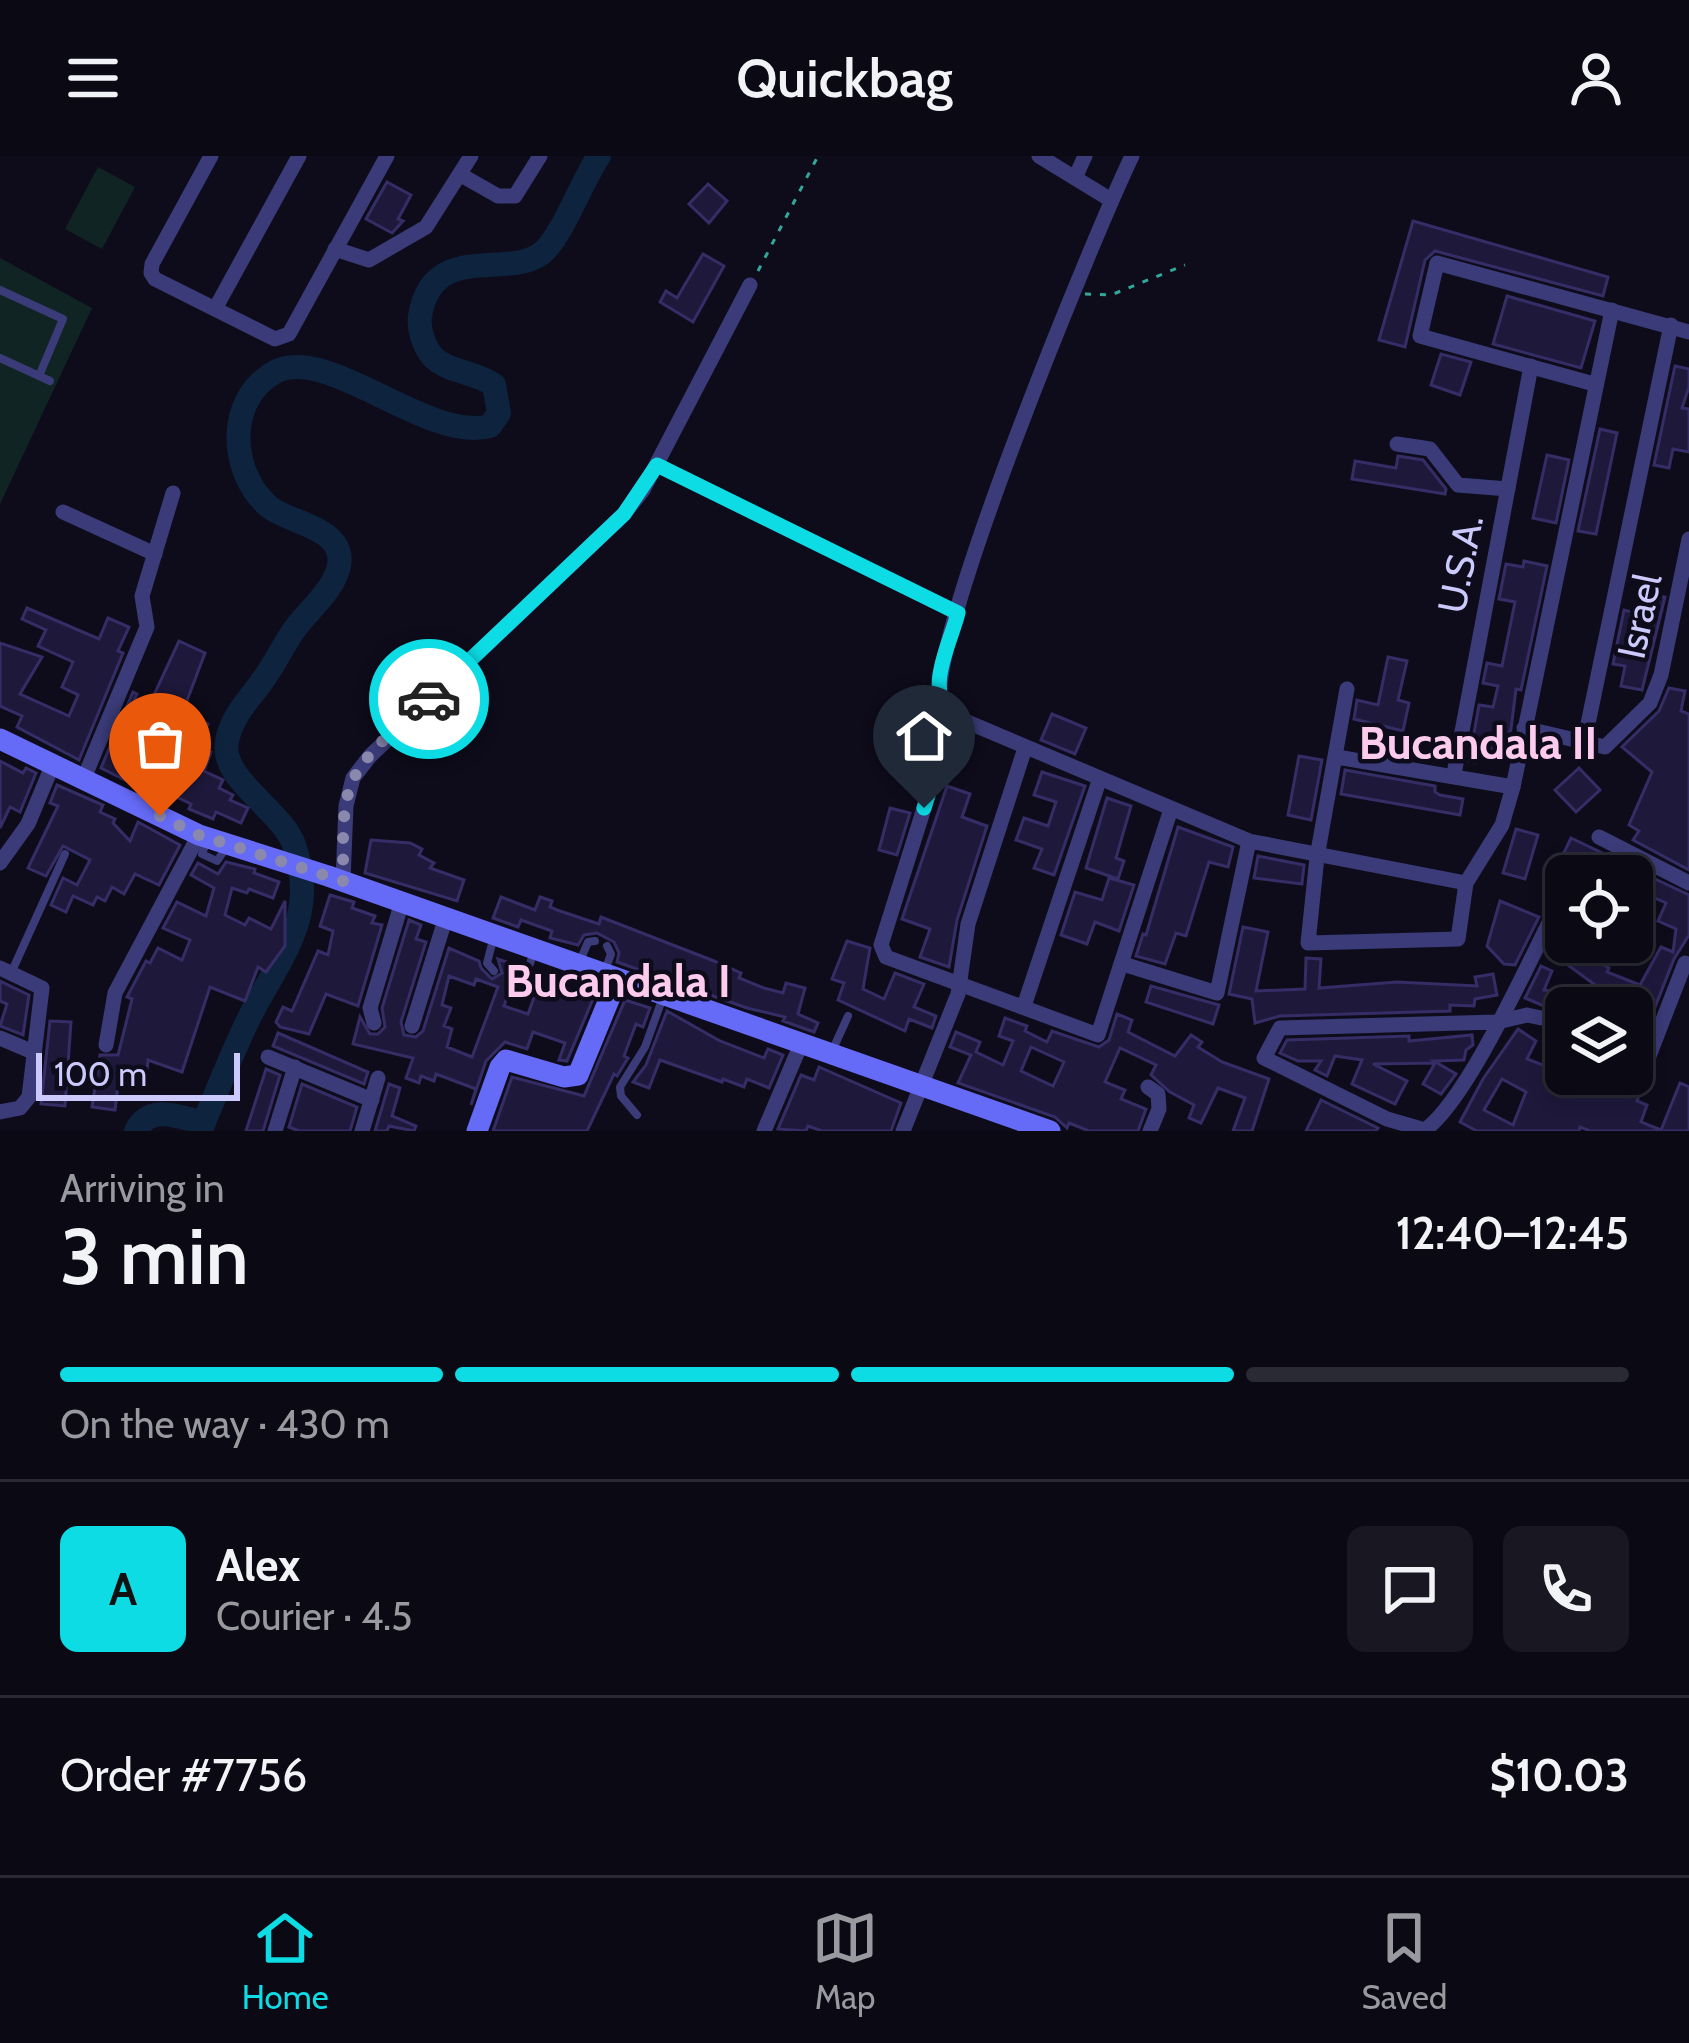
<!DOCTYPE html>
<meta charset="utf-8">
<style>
body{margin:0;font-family:Cabin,sans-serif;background:#181722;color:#f1f3f6;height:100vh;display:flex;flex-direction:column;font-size:45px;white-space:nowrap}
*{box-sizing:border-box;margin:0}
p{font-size:39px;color:#999aa0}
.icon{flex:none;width:66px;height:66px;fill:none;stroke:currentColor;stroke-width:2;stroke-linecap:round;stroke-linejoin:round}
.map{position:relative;height:975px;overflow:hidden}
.panel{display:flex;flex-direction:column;background:#0a0914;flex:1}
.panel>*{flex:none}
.buttons{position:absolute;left:1545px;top:699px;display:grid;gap:24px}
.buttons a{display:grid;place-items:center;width:108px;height:108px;border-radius:18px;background:#0a0914;box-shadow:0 6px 18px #0003,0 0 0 3px #2a2a34;font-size:60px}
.scale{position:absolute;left:36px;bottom:30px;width:204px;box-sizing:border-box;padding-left:12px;border:6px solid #cccafc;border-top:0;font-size:33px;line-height:42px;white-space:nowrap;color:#cccafc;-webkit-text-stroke:9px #0e0c1b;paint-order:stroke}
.pin{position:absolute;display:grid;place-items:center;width:102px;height:102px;color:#fff;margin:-123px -51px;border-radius:50% 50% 50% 0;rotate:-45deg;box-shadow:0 0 12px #0007}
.pin .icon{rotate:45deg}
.courier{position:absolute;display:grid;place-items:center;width:120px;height:120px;margin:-60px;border:9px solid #0ddce5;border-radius:50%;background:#fff;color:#222;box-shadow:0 3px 15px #0007}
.summary em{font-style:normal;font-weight:600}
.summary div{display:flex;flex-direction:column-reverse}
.summary{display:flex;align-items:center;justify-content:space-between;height:204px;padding:0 60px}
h1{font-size:78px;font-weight:600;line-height:90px}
.bar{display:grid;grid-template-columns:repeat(4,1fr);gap:18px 12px;align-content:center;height:144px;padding:0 60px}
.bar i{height:15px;border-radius:9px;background:#2a2a34}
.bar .selected{background:#0ddce5}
.bar p{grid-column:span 4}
.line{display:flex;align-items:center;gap:30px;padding:0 60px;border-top:3px solid #2a2a34}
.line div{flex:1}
.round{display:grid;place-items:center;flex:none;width:126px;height:126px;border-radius:18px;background:#181722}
header{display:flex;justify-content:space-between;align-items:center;height:156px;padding:0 60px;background:#0a0914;font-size:54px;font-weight:600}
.dock{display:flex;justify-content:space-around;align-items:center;height:168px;border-top:3px solid #2a2a34;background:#0a0914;font-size:33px;color:#999aa0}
.dock a{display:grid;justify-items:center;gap:6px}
.dock .selected{color:#0ddce5}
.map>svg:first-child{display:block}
</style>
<header><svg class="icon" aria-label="menu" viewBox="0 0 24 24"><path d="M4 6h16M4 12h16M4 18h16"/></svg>Quickbag<svg class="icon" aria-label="person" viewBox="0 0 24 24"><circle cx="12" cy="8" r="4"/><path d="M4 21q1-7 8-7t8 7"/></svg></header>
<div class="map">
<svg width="1689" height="975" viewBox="0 0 1689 975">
<rect width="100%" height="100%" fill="#0e0c1b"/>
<g fill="#102523">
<polygon points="98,11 135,31 102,93 65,73"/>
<polygon points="0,102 92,152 0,348"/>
</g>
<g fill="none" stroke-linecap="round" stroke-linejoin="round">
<g stroke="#0e233e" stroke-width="24">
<path d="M136,975c14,-28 43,-14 68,-8"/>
<path d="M200,975c17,-39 32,-79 51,-117 30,-58 68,-98 43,-169 -12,-35 -75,-66 -67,-104 5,-26 22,-41 36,-61 13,-18 21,-37 34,-54 14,-18 37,-37 42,-60 7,-39 -50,-42 -71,-60 -39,-35 -42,-107 7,-134 53,-28 152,71 215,54l9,-13 -5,-28c-18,-13 -42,-12 -59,-26 -10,-9 -17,-30 -15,-43 12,-76 88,-36 122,-63 20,-16 40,-73 57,-97"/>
</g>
</g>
<g fill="#1e193b" stroke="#352d66" stroke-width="3" fill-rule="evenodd">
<polygon points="387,26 411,39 398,63 403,65 392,77 366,63"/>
<polygon points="708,28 727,45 709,67 689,48"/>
<polygon points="1413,65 1608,121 1603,140 1435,95 1425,104 1405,191 1379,184"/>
<polygon points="703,98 724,110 693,166 660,146 666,135 677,142"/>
<polygon points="1507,140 1595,165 1581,212 1493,188"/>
<polygon points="1441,198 1471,206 1460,239 1431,229"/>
<polygon points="1675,210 1689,213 1689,231 1682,252 1689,253 1689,296 1673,293 1669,312 1654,309"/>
<polygon points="1600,273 1617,277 1596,378 1578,375"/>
<polygon points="1547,299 1569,304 1556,367 1533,362"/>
<polygon points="1398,300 1423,304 1446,333 1445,338 1352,323 1355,305 1396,312"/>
<polygon points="1524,405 1547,410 1521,534 1516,533 1511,573 1504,596 1479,590 1475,606 1469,605 1479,549 1493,551 1498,530 1483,527 1487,507 1502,510 1515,446 1499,443 1506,408 1523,411"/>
<polygon points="1643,436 1665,441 1642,534 1621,530 1625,510 1613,508 1624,454 1639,458"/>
<polygon points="27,452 99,483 108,462 129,471 118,495 123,497 79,604 17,571 22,560 0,550 0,487 42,501 20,538 69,560 78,539 62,531 73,506 38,490 46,474 22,463"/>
<polygon points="179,485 205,497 183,555 153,541"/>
<polygon points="1388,501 1407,505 1398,544 1409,547 1403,575 1354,563 1357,544 1378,549"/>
<polygon points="1669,532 1685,535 1681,555 1689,558 1689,714 1633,684 1639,675 1629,669 1652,616 1622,591 1659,555"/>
<polygon points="133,536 137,538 128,558 177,585 189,559 208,568 199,590 211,596 204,615 223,624 219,632 233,639 230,644 248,652 241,667 216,656 213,663 189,653 191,648 160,633 168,616 140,603 129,626 101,612"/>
<polygon points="1052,558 1086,572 1075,598 1041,584"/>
<polygon points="1299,600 1322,604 1311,664 1288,659"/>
<polygon points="0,605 23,617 26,612 36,617 20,656 10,651 0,672"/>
<polygon points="1579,612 1600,634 1576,656 1555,634"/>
<polygon points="1345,614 1435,630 1435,636 1440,639 1463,643 1460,659 1341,638"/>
<polygon points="1042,616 1085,630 1054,719 1034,712 1042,693 1016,684 1024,662 1048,670 1056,646 1034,639"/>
<polygon points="57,629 103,649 100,656 115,663 113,667 130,685 138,666 180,689 159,729 135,718 124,738 112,731 105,745 97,741 93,749 73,740 66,756 51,749 63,722 77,729 90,704 63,690 46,720 28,712 58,650 50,647"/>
<polygon points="947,630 970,638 962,661 987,670 957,764 949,811 920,801 930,773 902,763"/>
<polygon points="1107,642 1131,650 1116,702 1124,705 1118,723 1086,712"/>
<polygon points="890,652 910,657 897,699 879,694"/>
<polygon points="1178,671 1233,691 1228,711 1209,706 1186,780 1176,777 1165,808 1136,800 1143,778 1146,779"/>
<polygon points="1516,673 1538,679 1525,723 1503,717"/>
<polygon points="1571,682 1621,706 1615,720 1569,720 1556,713"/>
<polygon points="371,684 410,687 422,693 419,699 434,707 430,712 464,724 457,745 365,717"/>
<polygon points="1258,700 1304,709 1302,728 1254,722"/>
<polygon points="226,706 255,713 254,717 279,726 273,742 249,733 247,737 232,732 225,759 245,769 249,762 271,773 285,745 285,790 266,816 258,811 245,845 210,831 182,916 148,904 146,923 119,920 115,954 92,951 100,899 118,899 132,843 127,841 146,805 150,807 158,792 182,804 190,784 163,772 177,746 206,760 214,732 191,719 198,707 218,718"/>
<polygon points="1109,722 1134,729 1119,775 1095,766 1087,788 1061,779 1075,736 1102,744"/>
<polygon points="1655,723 1689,739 1689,779 1674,803 1642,884 1632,880 1632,852 1591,852 1598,831 1557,801 1566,785 1609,812 1607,816 1640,829 1661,791 1673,796 1676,773 1658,765 1666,747 1648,739"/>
<polygon points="330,739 354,746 352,752 375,760 372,767 382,769 358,850 326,838 309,878 280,871 276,866 283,851 292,855 318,795 328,799 333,775 320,770"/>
<polygon points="501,741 535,754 540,741 552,745 550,751 557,754 599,768 601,761 714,805 741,817 739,822 764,832 783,837 786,827 805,832 798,858 818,867 814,876 783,865 785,861 747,852 617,806 619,797 614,786 597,777 584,779 578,789 550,782 552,775 521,764 518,771 493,762"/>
<polygon points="1500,745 1539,761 1515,809 1504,808 1487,790"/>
<path d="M409,764l12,5 -5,14 10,3 -25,80 3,13 12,2 7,-6 26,-83 30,13 2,7 11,11 10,-6 -4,-14 20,7 -12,10 5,10 -7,20 24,8 12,-33 46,15 1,-4 8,2 -28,67 -8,-1 6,-17 -32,-11 -6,17 -22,-7 -19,19 -15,44 5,-16 -40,-15 -2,7 -13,-5 -2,7 -13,-5 7,-20 -60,-14 7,-27 10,17h8l7,-7 -3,-19zM449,820l25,9 2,-6 22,8 -26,70 -25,-10 5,-18 -8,-3 7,-18 -9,-3z"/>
<polygon points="1243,771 1268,776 1256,835 1305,833 1306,802 1321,803 1319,832 1397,826 1477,830 1475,821 1493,818 1497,839 1475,843 1474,850 1450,849 1450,855 1280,860 1255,867 1252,843 1229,838"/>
<polygon points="847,785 870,792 863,833 884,843 895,817 924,828 914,851 936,860 932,872 909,863 905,875 838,844 844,827 832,823"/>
<polygon points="1541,810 1552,815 1544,834 1573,838 1571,852 1544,850 1525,842"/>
<polygon points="0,825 29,839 23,879 0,870 7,848 0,845"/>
<polygon points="1151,830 1219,849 1213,868 1146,846"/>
<polygon points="625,844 650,852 643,871 636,868 624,900 628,902 617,920 614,918 587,975 493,975 512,921 584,940"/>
<polygon points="667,855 720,885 764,902 768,893 783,899 769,932 747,923 744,931 723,923 722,926 660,904 649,932 633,926 646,909"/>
<path d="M1117,858l15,6 -4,12 47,24 16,-21 11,7 -4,5 24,15 47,17 -17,52h-19l12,-33 -27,-10 -17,35 -12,-5 5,-13 -24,-13 -19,-17 5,-10 -36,-17 -15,34 20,8 -4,9 25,10 -8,22h-49l-20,-8 -2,5 -12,-11 -97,-34 13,-28 -21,-8 6,-15 24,10 -4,10 27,13 10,-24 -14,-5 6,-18 22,8 -2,5 22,11 5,-11 47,16 10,-7zM1031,891l33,15 -11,24 -32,-15z"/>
<polygon points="50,865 71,866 65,950 41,948"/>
<path d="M1518,873l18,12 -9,18 39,15h66v-8l16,7 -11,28 10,4 -6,17 20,8 19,-47 9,4v44h-99l-10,-4 -1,4h-102l-17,-9 23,-43zM1502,923l24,13 -13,33 -29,-15z"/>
<polygon points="278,877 368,916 364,928 273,890"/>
<polygon points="1472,879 1473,889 1466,894 1464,904 1434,905 1456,918 1441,938 1423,928 1435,907 1373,908 1407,925 1395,948 1352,928 1362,904 1335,900 1327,920 1315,914 1321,905 1298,905 1280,897 1287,884 1409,880 1409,885"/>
<polygon points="819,911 901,947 891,975 822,975 808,970 806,975 778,973 801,919 814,924"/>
<polygon points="266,913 280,919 263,975 246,975"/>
<polygon points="302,928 357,951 350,975 299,975 289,971"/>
<polygon points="389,928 400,932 392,960 416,970 414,975 389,970 387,975 375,975"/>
<polygon points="1321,944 1378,972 1376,975 1306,975"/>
</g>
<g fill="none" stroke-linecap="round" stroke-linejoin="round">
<g stroke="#33a799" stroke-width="3" stroke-dasharray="6 9" stroke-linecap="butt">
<polyline points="758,115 818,0"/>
<polyline points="1085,138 1111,139 1185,109"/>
</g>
<g stroke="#3a3b78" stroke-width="8">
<polyline points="0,134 63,163 39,220"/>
<polyline points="0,202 50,225"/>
<polyline points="657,310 957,456"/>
<polyline points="207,684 202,698 217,705 228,689"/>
<polyline points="493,784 487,807 494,815"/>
<polyline points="580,805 588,786 595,785"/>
<polyline points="12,815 65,698"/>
<polyline points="604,817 611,798 607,790"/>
<polyline points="514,822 527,816 534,796"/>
<polyline points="833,893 848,860"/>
<polyline points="637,959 621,940 620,931 645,891 663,841"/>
</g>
<g stroke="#3a3b78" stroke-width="15">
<polyline points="211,0 152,108 151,117 155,123 275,183 289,178 387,0"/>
<polyline points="1039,0 1111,44"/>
<path d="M1132,0c-36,75 -209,491 -191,549l12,11 296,125 217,42"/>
<polyline points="461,19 498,40 515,40 540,0"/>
<polyline points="1075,22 1085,0"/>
<polyline points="335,93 369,104 426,71 471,0"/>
<polyline points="215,153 299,0"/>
<polyline points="1594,228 1420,180 1437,107 1689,176"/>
<polyline points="1397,288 1430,293 1458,329 1508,333"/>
<polyline points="63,356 155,398"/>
<polyline points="1347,533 1317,701 1308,787 1458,783 1466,727 1502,669 1513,631 1612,154"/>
<polyline points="953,560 881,789 886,801 1098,879 1171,653"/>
<polyline points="1524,572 1605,591 1650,547 1661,519 1689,383"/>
<polyline points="1584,587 1671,169"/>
<polyline points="1337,601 1513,631"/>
<polyline points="1454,618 1531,210"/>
<polyline points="84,622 147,471 142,440 173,337"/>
<polyline points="1599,681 1689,727"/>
<polyline points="0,707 28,668 53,608"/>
<polyline points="343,725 346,650 353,622 370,600 624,358 643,334 750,129"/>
<path d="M1555,755c-28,54 -86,186 -130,219l-38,-11 -123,-61 16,-30 217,-6 30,-7 39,8"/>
<polyline points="1123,808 1217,837 1249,685"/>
<polyline points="0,812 42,832 29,941 20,952 0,956"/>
<polyline points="1024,850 1099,625"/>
<polyline points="374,867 370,852 402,746"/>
<polyline points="412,870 446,761"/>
<polyline points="0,882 33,896"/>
<polyline points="106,889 115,837 199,679"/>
<polyline points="1632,892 1649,900 1685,807"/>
<polyline points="268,901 372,944"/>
<polyline points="1148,931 1158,938 1159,953 1150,975"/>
<polyline points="275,975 295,911"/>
<polyline points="362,975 378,922"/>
<polyline points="764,975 801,888"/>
<polyline points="903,975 958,838 968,768 1025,592"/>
</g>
<g stroke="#666bf7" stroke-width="21">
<polyline points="0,583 199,679 328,720 1050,975"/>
<polyline points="477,975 500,911 506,904 564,921 578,919 617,824"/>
</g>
</g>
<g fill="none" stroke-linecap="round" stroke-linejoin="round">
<path stroke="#8a88ad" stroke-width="12" stroke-dasharray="0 21.6" d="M160,660l39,19 144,46c1,-32 -4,-76 12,-105 17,-31 49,-53 74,-77"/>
<path stroke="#0ddce5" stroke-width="15" d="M429,543l195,-185 33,-49 301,148c-8,32 -35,78 -5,103l-29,92"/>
</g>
<g text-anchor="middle" stroke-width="9" stroke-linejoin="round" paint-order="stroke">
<g font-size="39" fill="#cccafc" stroke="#0e0c1b">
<text transform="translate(1460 408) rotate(-79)" y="14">U.S.A.</text>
<text transform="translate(1639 460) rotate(-78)" y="14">Israel</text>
</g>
<g font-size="45" font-weight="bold" fill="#fccbed" stroke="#0e0c1b">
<text x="1478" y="603">Bucandala II</text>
<text x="618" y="841">Bucandala I</text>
</g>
</g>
</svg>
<div class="buttons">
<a><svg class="icon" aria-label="locate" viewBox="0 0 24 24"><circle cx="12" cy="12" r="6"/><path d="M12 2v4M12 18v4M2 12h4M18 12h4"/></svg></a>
<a><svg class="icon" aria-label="layers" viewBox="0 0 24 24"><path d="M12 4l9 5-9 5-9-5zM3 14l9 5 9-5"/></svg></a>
</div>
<div class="scale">100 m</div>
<div class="pin" style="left:160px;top:660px;background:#ea580c"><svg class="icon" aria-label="bag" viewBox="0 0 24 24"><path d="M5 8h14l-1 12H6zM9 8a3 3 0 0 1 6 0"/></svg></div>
<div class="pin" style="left:924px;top:652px;background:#1f2937"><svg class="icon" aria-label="home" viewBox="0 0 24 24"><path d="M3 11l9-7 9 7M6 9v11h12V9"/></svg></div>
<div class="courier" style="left:429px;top:543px"><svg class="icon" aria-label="car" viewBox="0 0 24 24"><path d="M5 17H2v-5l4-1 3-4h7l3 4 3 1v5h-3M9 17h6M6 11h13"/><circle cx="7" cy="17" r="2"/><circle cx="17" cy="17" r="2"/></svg></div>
</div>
<section class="panel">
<div class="summary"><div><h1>3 min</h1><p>Arriving in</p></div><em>12:40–12:45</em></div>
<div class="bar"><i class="selected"></i><i class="selected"></i><i class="selected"></i><i></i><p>On the way · 430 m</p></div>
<div class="line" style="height:216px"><b class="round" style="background:#0ddce5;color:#111">A</b><div><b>Alex</b><p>Courier · 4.5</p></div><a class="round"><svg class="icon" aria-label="chat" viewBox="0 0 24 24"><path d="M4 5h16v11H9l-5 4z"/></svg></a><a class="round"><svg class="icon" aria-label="phone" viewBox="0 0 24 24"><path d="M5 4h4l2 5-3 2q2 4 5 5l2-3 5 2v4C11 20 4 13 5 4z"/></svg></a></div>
<div class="line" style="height:156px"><div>Order #7756</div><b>$10.03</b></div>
</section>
<nav class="dock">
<a class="selected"><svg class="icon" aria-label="home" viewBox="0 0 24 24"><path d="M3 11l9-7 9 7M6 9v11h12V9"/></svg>Home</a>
<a><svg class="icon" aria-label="map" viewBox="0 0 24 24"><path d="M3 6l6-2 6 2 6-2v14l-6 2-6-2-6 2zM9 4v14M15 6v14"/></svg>Map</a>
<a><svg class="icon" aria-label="saved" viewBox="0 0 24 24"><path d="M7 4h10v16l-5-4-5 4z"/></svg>Saved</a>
</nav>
